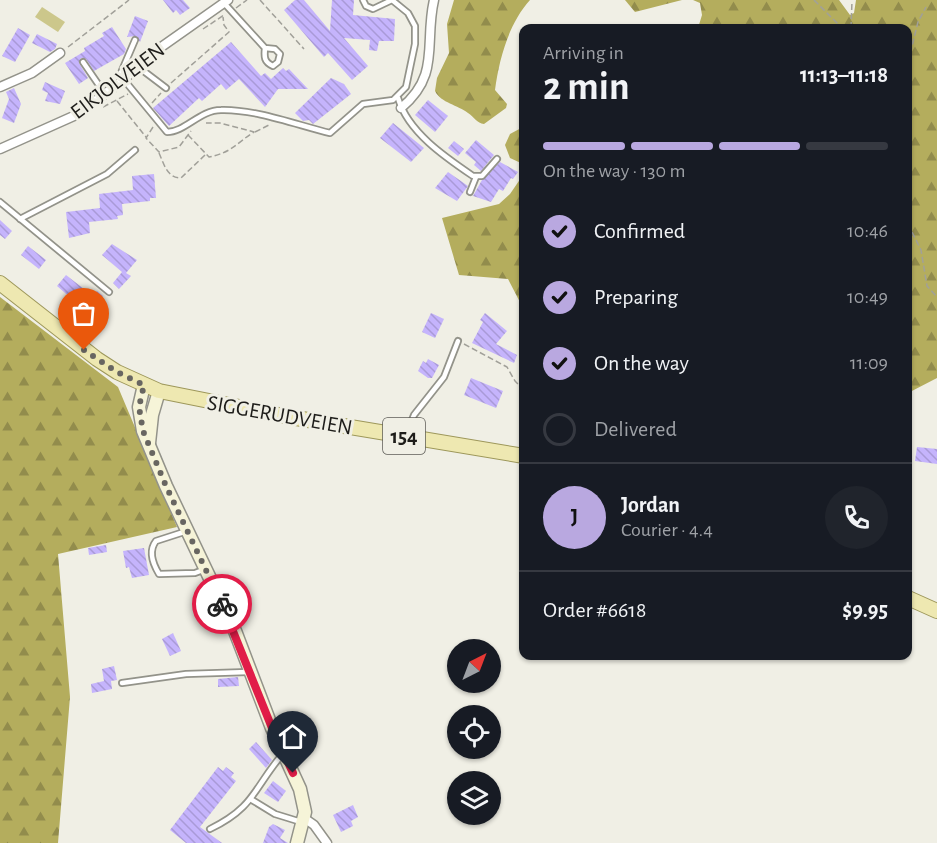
<!DOCTYPE html>
<meta charset="utf-8">
<style>
body{margin:0;font-family:"Alegreya Sans",sans-serif;background:#20242c;color:#f1f3f6;height:100vh;display:flex;flex-direction:column;font-size:22px;white-space:nowrap}
*{box-sizing:border-box;margin:0}
p{font-size:20px;color:#9ea1a6}
.icon{flex:none;width:33px;height:33px;fill:none;stroke:currentColor;stroke-width:2;stroke-linecap:round;stroke-linejoin:round}
.map{position:relative;flex:1;overflow:hidden}
.side{position:absolute;left:519px;top:24px;width:393px;height:636px;display:flex;flex-direction:column;background:#171b24;border-radius:12px;box-shadow:0 2px 4px #0004}
.side>*{flex:none}
.needle{width:39px;rotate:42deg}
.buttons{position:absolute;left:447px;top:639px;display:grid;gap:12px}
.buttons a{display:grid;place-items:center;width:54px;height:54px;border-radius:50%;background:#171b24;box-shadow:0 2px 4px #0004;font-size:30px}
.pin{position:absolute;display:grid;place-items:center;width:51px;height:51px;color:#fff;margin:-62px -26px;border-radius:50% 50% 50% 0;rotate:-45deg;box-shadow:0 0 6px #0007}
.pin .icon{rotate:45deg}
.courier{position:absolute;display:grid;place-items:center;width:60px;height:60px;margin:-30px;border:4px solid #e11d48;border-radius:50%;background:#fff;color:#222;box-shadow:0 2px 8px #0007}
.overview em{font-style:normal;font-weight:600}
.overview div{display:flex;flex-direction:column-reverse}
.overview{display:flex;align-items:center;justify-content:space-between;height:102px;padding:0 24px}
h1{font-size:39px;font-weight:600;line-height:45px}
.bar{display:grid;grid-template-columns:repeat(4,1fr);gap:9px 6px;align-content:center;height:72px;padding:0 24px}
.bar i{height:8px;border-radius:4px;background:#363941}
.bar .active{background:#b9a8e0}
.bar p{grid-column:span 4}
.line{display:flex;align-items:center;gap:15px;padding:0 24px;border-top:2px solid #363941}
.line div{flex:1}
.round{display:grid;place-items:center;flex:none;width:63px;height:63px;border-radius:32px;background:#20242c}
ol{padding:0 24px;list-style:none}
li{display:flex;align-items:center;gap:18px;height:66px}
li p{margin-inline-start:auto}
li .icon{padding:6px;border-radius:50%;background:#b9a8e0;color:#111;stroke-width:4}
li:last-child{color:#9ea1a6}
li i{width:33px;height:33px;border:3px solid #363941;border-radius:50%}
.map>svg:first-child{display:block}
</style>
<div class="map">
<svg width="937" height="843" viewBox="0 0 937 843">
<defs>
<pattern id="forest-firs" width="22" height="20" patternUnits="userSpaceOnUse" patternTransform="scale(1.5)"><rect width="22" height="20" fill="#b4ad5d"/><path d="M5 1l3.5 6h-7zM16 11l3.5 6h-7z" fill="#928c4c"/></pattern>
<pattern id="building-back-hatch" width="6" height="6" patternUnits="userSpaceOnUse" patternTransform="scale(1.5)"><rect width="6" height="6" fill="#c5b4fc"/><path d="M-1 5l2 2M0 0l6 6M5-1l2 2" fill="none" stroke="#a99ad7"/></pattern>
</defs>
<rect width="100%" height="100%" fill="#f0efe5"/>
<polygon fill="#ccc78b" points="42,7 65,22 58,32 35,17"/>
<g fill="url(#forest-firs)">
<path d="M454,0h76c-21,23 -31,59 -35,90l12,14 -1,4 -22,16c-7,-1 -10,-7 -16,-11 -10,-8 -27,-10 -33,-22l2,-13 12,-25 -2,-29z"/>
<polygon points="625,0 682,0 635,12"/>
<polygon points="693,0 839,0 850,15 854,13 856,0 937,0 937,378 908,393 908,28 698,28 702,15 700,3"/>
<polygon points="523,127 524,127 523,164 510,158 505,145 510,134"/>
<polygon points="523,175 523,308 508,279 459,275 442,218 499,204 510,194"/>
<polygon points="0,297 118,387 177,527 58,554 70,697 58,843 0,843"/>
</g>
<g fill="url(#building-back-hatch)">
<polygon points="163,0 183,0 190,8 180,15 176,10 173,13"/>
<polygon points="295,0 304,0 330,31 332,0 354,0 353,15 395,19 394,41 379,41 377,51 369,50 370,40 344,38 368,66 352,80 328,53 324,57 284,10"/>
<polygon points="135,16 148,21 140,42 136,36 127,37"/>
<polygon points="112,27 126,49 124,54 94,71 86,59 81,58 79,63 88,78 79,84 65,63 85,51 84,48 104,36 102,33"/>
<polygon points="18,28 30,35 15,62 2,56"/>
<polygon points="37,34 57,44 55,49 50,52 32,43"/>
<polygon points="231,42 261,76 265,73 271,79 283,68 286,71 289,69 308,89 278,89 265,107 239,79 226,90 221,84 202,101 199,98 169,126 153,108"/>
<polygon points="331,78 344,84 351,94 313,124 309,120 303,121 295,113"/>
<polygon points="45,82 65,91 60,104 45,101 48,93 42,90"/>
<polygon points="14,88 21,104 14,123 2,118 9,99 6,92"/>
<polygon points="428,100 448,116 435,132 415,115"/>
<polygon points="393,123 424,148 411,162 380,138"/>
<polygon points="476,140 494,155 481,171 474,165 476,162 465,153"/>
<polygon points="454,141 464,149 458,156 448,148"/>
<polygon points="500,162 518,172 513,179 511,178 503,191 499,189 491,202 473,196 482,180"/>
<polygon points="448,172 468,186 457,201 435,188"/>
<polygon points="154,174 156,198 150,198 150,201 122,204 123,215 117,216 118,219 89,222 90,233 69,238 66,212 100,208 99,194 133,190 132,176"/>
<polygon points="0,220 12,231 5,239 0,235"/>
<polygon points="112,244 137,260 126,273 131,276 119,289 113,283 122,272 102,255"/>
<polygon points="28,246 46,260 39,269 21,255"/>
<polygon points="66,275 93,296 97,291 103,296 86,315 77,308 79,305 57,286"/>
<polygon points="431,313 444,319 435,338 422,332"/>
<polygon points="485,313 507,331 496,344 517,355 514,363 472,343 483,322 480,320"/>
<polygon points="428,359 439,365 432,378 428,378 418,371 423,361 426,363"/>
<polygon points="471,378 503,391 496,408 464,395"/>
<polygon points="917,447 937,449 937,464 915,461"/>
<polygon points="106,545 107,552 89,555 88,548"/>
<polygon points="144,548 149,575 132,578 129,567 126,568 123,551"/>
<polygon points="217,613 224,627 216,631 210,617"/>
<polygon points="173,633 181,651 170,656 162,639"/>
<polygon points="114,666 117,680 111,681 112,689 92,693 91,684 104,681 102,669"/>
<polygon points="238,677 239,686 218,687 218,679"/>
<polygon points="256,742 272,760 266,768 249,749"/>
<polygon points="218,767 223,771 226,767 234,773 231,777 236,781 200,827 222,843 186,843 170,830"/>
<polygon points="273,781 286,791 278,802 264,793"/>
<polygon points="353,805 358,817 351,821 353,826 341,832 333,815"/>
<polygon points="273,824 285,830 280,838 288,843 263,843 269,827"/>
</g>
<g fill="none" stroke-linecap="round" stroke-linejoin="round">
<defs>
<g id="lane">
<path d="M224,3l41,45c-1,9 -1,14 8,18l5,-4 2,-8 -5,-5 -10,-1"/>
<path d="M135,40l-15,35 47,57c18,0 33,-22 54,-22 34,-1 76,15 109,23l33,-29 30,-4 13,-13 9,-43v-18l-7,-13 -16,-13 -19,9 -7,-3 -3,-6"/>
<polyline points="83,62 105,94"/>
<polyline points="137,66 166,88"/>
<path d="M398,98c10,34 47,59 75,78h9l15,-17"/>
<polyline points="470,192 476,177"/>
<polyline points="0,202 109,292"/>
<polyline points="20,219 107,174 135,150"/>
<polyline points="406,434 414,415 444,377 458,341"/>
<path d="M187,531l-31,10c-8,10 -3,23 3,33l36,-1 8,-3"/>
<polyline points="122,683 186,674 248,672"/>
<polyline points="252,800 275,814 301,822"/>
<path d="M210,829c44,-21 44,-41 71,-73"/>
</g>
<g id="street">
<polyline points="0,87 32,73 60,53"/>
<path d="M401,108c40,-33 23,-65 33,-108"/>
<polyline points="0,149 76,115 122,81 157,50 228,0"/>
<polyline points="304,818 314,825 327,843"/>
</g>
<g id="secondary">
<polyline points="144,385 139,407 143,431 166,486 235,631 272,728 300,789 305,812 297,843"/>
<polyline points="149,443 152,415 159,391"/>
</g>
<g id="primary">
<polyline points="0,283 97,359 117,372 159,391 284,416 524,456"/>
<polyline points="908,598 937,611"/>
</g>
</defs>
<use href="#lane" stroke="#93938a" stroke-width="8"/>
<use href="#street" stroke="#93938a" stroke-width="11"/>
<use href="#secondary" stroke="#93938a" stroke-width="15"/>
<use href="#primary" stroke="#9d975a" stroke-width="16"/>
<g stroke="#a1a099" stroke-width="1.5" stroke-dasharray="6 3" stroke-linecap="butt">
<polyline points="260,0 304,49"/>
<polyline points="814,0 842,28"/>
<polyline points="236,8 247,0"/>
<polyline points="851,28 852,1"/>
<polyline points="203,29 224,15"/>
<polyline points="68,47 129,0"/>
<polyline points="908,62 918,22 926,7"/>
<polyline points="171,83 229,32 224,25 223,17"/>
<polyline points="117,101 146,137"/>
<polyline points="152,103 161,93"/>
<polyline points="103,107 128,94"/>
<polyline points="153,127 146,138 159,152 179,147 191,131"/>
<polyline points="255,132 269,125"/>
<path d="M188,135l21,22c24,-5 26,-13 45,-25l-34,-9h-14"/>
<path d="M159,153c5,11 8,25 22,25l24,-23"/>
<polyline points="908,224 921,250 927,286 937,297"/>
<polyline points="464,344 507,367 515,381 524,390"/>
</g>
<use href="#lane" stroke="#fff" stroke-width="4.5"/>
<use href="#street" stroke="#fff" stroke-width="8"/>
<use href="#secondary" stroke="#f6f4d8" stroke-width="12"/>
<use href="#primary" stroke="#eee8b1" stroke-width="14"/>
</g>
<g fill="none" stroke-linecap="round" stroke-linejoin="round">
<polyline stroke="#686661" stroke-width="6" stroke-dasharray="0 10.8" points="84,350 117,372 144,385 139,407 143,431 166,486 222,604"/>
<polyline stroke="#e11d48" stroke-width="8" points="222,604 272,728 293,773"/>
</g>
<g text-anchor="middle" stroke-width="6" stroke-linejoin="round" paint-order="stroke">
<rect fill="#f0efe5" stroke="#5d5c57" stroke-width="1.5" x="383" y="418" width="42" height="36" rx="4.5"/>
<g font-size="21" font-weight="bold" fill="#1e1d1a">
<text x="404" y="443">154</text>
</g>
<g font-size="22" fill="#1e1d1a" stroke="#f0efe5">
<text transform="translate(117 80) rotate(-37)" y="8">EIKJOLVEIEN</text>
<text transform="translate(280 414) rotate(10)" y="8">SIGGERUDVEIEN</text>
</g>
</g>
</svg>
<div class="buttons">
<a><svg class="needle" viewBox="-14 -14 28 28"><path d="M0-13l5 13h-10z" fill="#e53935"/><path d="M0 13l5-13h-10z" fill="#9ea1a6"/></svg></a>
<a><svg class="icon" aria-label="locate" viewBox="0 0 24 24"><circle cx="12" cy="12" r="6"/><path d="M12 2v4M12 18v4M2 12h4M18 12h4"/></svg></a>
<a><svg class="icon" aria-label="layers" viewBox="0 0 24 24"><path d="M12 4l9 5-9 5-9-5zM3 14l9 5 9-5"/></svg></a>
</div>
<div class="pin" style="left:84px;top:350px;background:#ea580c"><svg class="icon" aria-label="bag" viewBox="0 0 24 24"><path d="M5 8h14l-1 12H6zM9 8a3 3 0 0 1 6 0"/></svg></div>
<div class="pin" style="left:293px;top:773px;background:#1f2937"><svg class="icon" aria-label="home" viewBox="0 0 24 24"><path d="M3 11l9-7 9 7M6 9v11h12V9"/></svg></div>
<div class="courier" style="left:222px;top:604px"><svg class="icon" aria-label="bike" viewBox="0 0 24 24"><circle cx="6" cy="16" r="4"/><circle cx="18" cy="16" r="4"/><path d="M6 16l4-8h5l3 8M10 8l3 8H6M13 5h3"/></svg></div>
<section class="side">
<div class="overview"><div><h1>2 min</h1><p>Arriving in</p></div><em>11:13–11:18</em></div>
<div class="bar"><i class="active"></i><i class="active"></i><i class="active"></i><i></i><p>On the way · 130 m</p></div>
<ol>
<li><svg class="icon" aria-label="check" viewBox="0 0 24 24"><path d="M5 12l5 5 9-10"/></svg>Confirmed<p>10:46</p></li>
<li><svg class="icon" aria-label="check" viewBox="0 0 24 24"><path d="M5 12l5 5 9-10"/></svg>Preparing<p>10:49</p></li>
<li><svg class="icon" aria-label="check" viewBox="0 0 24 24"><path d="M5 12l5 5 9-10"/></svg>On the way<p>11:09</p></li>
<li><i></i>Delivered</li>
</ol>
<div class="line" style="height:108px"><b class="round" style="background:#b9a8e0;color:#111">J</b><div><b>Jordan</b><p>Courier · 4.4</p></div><a class="round"><svg class="icon" aria-label="phone" viewBox="0 0 24 24"><path d="M5 4h4l2 5-3 2q2 4 5 5l2-3 5 2v4C11 20 4 13 5 4z"/></svg></a></div>
<div class="line" style="height:78px"><div>Order #6618</div><b>$9.95</b></div>
</section>
</div>
